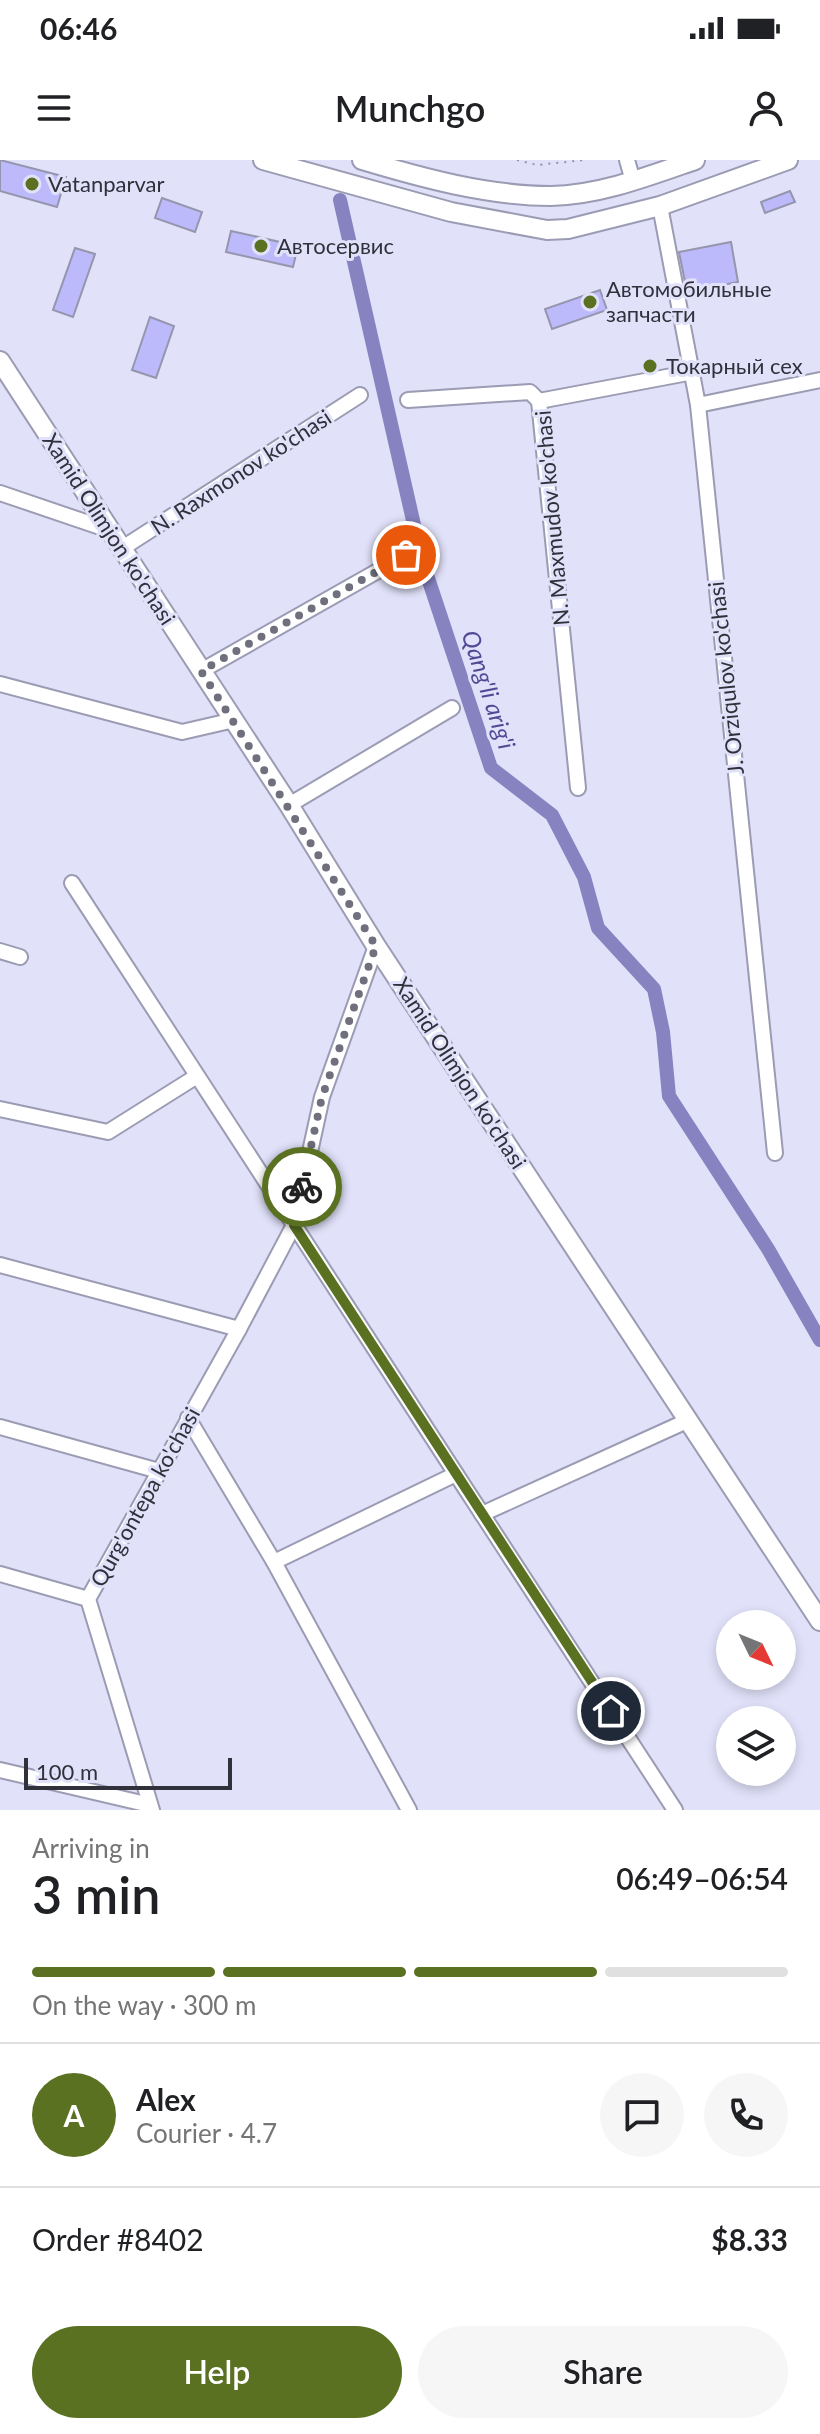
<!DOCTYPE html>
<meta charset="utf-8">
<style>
body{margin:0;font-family:Lato,sans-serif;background:#f6f6f6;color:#202124;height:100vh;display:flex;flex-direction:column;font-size:30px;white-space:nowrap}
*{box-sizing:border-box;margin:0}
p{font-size:26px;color:#757577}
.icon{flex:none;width:44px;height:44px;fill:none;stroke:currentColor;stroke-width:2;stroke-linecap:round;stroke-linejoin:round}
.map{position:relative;height:1650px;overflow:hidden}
.details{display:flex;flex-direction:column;background:#fff;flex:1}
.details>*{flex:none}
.needle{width:52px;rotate:133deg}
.buttons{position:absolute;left:716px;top:1450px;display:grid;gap:16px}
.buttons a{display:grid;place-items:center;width:80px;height:80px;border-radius:50%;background:#fff;box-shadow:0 4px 12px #0003;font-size:40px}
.scale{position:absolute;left:24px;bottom:20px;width:208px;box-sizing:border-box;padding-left:8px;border:4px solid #31313b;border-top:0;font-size:22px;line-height:28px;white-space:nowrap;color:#31313b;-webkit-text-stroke:6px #e1e1fa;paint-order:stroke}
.pin{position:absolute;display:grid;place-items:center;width:68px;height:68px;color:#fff;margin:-34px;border:4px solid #fff;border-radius:50%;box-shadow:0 2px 8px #0007}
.courier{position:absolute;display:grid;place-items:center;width:80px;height:80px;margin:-40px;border:6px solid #5a7122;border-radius:50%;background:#fff;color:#222;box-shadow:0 2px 10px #0007}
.headline em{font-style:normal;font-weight:600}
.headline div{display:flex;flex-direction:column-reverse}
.headline{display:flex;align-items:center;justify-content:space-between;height:136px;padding:0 32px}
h1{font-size:52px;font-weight:600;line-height:60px}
.bar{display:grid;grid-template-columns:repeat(4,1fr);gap:12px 8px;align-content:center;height:96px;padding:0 32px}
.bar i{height:10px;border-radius:6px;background:#e0e0e0}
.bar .active{background:#5a7122}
.bar p{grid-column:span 4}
.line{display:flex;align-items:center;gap:20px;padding:0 32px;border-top:2px solid #e0e0e0}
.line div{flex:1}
.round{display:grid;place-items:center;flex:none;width:84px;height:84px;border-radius:42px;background:#f6f6f6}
.primary-button{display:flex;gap:16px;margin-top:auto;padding:16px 32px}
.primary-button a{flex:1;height:92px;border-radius:48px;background:#5a7122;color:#fff;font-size:32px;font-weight:600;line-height:92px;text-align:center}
.primary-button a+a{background:#f6f6f6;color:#202124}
.status{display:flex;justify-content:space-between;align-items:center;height:56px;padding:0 40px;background:#fff;direction:ltr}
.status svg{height:22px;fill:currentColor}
header{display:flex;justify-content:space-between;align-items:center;height:104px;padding:0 32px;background:#fff;font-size:36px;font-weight:600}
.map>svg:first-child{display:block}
</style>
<div class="status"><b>06:46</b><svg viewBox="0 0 49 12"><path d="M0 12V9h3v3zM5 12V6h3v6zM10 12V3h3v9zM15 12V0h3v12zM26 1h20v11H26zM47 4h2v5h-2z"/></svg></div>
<header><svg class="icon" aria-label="menu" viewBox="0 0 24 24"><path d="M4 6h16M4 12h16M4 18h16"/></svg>Munchgo<svg class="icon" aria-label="person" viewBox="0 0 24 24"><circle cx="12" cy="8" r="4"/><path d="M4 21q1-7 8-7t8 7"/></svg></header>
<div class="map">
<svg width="820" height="1650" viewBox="0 0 820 1650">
<rect width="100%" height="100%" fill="#e1e1fa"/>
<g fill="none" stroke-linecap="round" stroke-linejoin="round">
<polyline stroke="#8683c0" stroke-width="14" points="340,40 422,400 491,608 552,655 584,717 598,768 654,829 663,872 669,936 768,1089 820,1180"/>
</g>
<g fill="#bcbafb" stroke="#9595ad" stroke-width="2">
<polygon points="0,0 66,17 57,47 0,31"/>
<polygon points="790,31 795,42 765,53 761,42"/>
<polygon points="162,38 202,52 195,72 155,58"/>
<polygon points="231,71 298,86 293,107 226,92"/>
<polygon points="731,82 738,122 687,132 679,92"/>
<polygon points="75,88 95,94 73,157 53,150"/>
<polygon points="600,130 607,150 552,169 545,149"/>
<polygon points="150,157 174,166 156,218 132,210"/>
</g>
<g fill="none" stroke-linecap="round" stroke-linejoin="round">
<defs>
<g id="minor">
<polyline points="627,0 633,21"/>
<polyline points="660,46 698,245 775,993"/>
<polyline points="408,240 530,232 539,241"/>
<polyline points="698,245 820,220"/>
<polyline points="0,333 109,370"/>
<polyline points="121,389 360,235"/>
<polyline points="201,511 406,395"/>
<polyline points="0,524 182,572 234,560"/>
<polyline points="578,628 539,241 693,212"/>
<polyline points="289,645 452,548"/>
<polyline points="72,723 456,1314 274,1402 409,1650"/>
<polyline points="0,791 20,797"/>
<polyline points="0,949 108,972 197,916"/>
<polyline points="0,1105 239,1169 294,1065 322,937 376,786"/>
<polyline points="188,1258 274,1402"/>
<polyline points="0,1267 159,1311"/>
<polyline points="456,1314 675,1650"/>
<polyline points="482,1354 689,1260"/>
<polyline points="0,1414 88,1439"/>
<polyline points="0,1610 150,1645"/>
<polyline points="152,1650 88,1439 239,1169"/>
</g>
<g id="major">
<polyline points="263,0 451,52 547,70 568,69 660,46 788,0"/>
<path d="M362,0c60,18 126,36 189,36 49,-1 98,-20 144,-36"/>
<polyline points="0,201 289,645 376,786 820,1461"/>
</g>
</defs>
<use href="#minor" stroke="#9b9bb3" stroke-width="18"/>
<use href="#major" stroke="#9b9bb3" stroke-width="22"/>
<polyline stroke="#9292a5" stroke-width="2" stroke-dasharray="2 6" stroke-linecap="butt" points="517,0 537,5 585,0"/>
<use href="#minor" stroke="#fff" stroke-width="14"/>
<use href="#major" stroke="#fff" stroke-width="18"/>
</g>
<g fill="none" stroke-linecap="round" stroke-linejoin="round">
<polyline stroke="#6f6f7e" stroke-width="8" stroke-dasharray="0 14.4" points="302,1027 322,937 376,786 201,511 406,395"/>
<polyline stroke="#5a7122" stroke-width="10" points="302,1027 294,1065 611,1551"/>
</g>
<g fill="#5a7122" stroke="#e1e1fa" stroke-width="3">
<circle cx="32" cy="24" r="8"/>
<circle cx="261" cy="86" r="8"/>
<circle cx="590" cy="142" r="8"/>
<circle cx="650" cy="206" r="8"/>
</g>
<g text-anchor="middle" stroke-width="6" stroke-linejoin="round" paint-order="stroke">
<g font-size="22" fill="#31313b" stroke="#e1e1fa" text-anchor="start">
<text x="48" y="32">Vatanparvar</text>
<text x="277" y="94">Автосервис</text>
<text x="606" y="137">Автомобильные<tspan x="606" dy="25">запчасти</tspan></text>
<text x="666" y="214">Токарный сех</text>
</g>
<g font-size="22" fill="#31313b" stroke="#e1e1fa">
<text transform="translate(241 312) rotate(-33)" y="8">N. Raxmonov ko'chasi</text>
<text transform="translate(552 358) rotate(-95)" y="8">N. Maxmudov ko'chasi</text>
<text transform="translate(109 369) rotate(57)" y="8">Xamid Olimjon ko'chasi</text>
<text transform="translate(726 518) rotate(-96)" y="8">J. Orziqulov ko'chasi</text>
<text transform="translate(460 913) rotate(57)" y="8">Xamid Olimjon ko'chasi</text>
<text transform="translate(145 1337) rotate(-61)" y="8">Qurg'ontepa ko'chasi</text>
</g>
<g font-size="24" font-style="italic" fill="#514995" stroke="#e1e1fa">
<text transform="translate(488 530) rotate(72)" y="8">Qang'li arig'i</text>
</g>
</g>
</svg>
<div class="buttons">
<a><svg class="needle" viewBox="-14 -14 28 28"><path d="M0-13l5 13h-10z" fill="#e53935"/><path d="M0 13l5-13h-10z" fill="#757577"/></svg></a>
<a><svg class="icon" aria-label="layers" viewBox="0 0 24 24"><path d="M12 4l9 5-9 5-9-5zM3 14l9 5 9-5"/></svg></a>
</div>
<div class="scale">100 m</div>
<div class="pin" style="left:406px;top:395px;background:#ea580c"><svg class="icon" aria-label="bag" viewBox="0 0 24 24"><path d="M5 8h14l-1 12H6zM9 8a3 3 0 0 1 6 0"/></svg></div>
<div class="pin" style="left:611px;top:1551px;background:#1f2937"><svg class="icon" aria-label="home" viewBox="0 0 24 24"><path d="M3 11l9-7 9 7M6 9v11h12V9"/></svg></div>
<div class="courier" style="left:302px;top:1027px"><svg class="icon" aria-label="bike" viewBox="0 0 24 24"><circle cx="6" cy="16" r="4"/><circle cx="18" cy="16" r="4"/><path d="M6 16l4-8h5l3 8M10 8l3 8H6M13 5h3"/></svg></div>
</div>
<section class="details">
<div class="headline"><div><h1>3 min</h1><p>Arriving in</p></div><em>06:49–06:54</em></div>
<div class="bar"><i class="active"></i><i class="active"></i><i class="active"></i><i></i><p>On the way · 300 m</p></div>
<div class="line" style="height:144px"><b class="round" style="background:#5a7122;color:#fff">A</b><div><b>Alex</b><p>Courier · 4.7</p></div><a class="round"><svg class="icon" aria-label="chat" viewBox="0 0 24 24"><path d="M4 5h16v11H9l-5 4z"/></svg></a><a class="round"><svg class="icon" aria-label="phone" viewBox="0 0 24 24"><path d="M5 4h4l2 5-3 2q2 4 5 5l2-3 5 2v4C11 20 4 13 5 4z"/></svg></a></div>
<div class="line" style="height:104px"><div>Order #8402</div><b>$8.33</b></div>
<div class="primary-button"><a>Help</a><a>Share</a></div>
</section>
